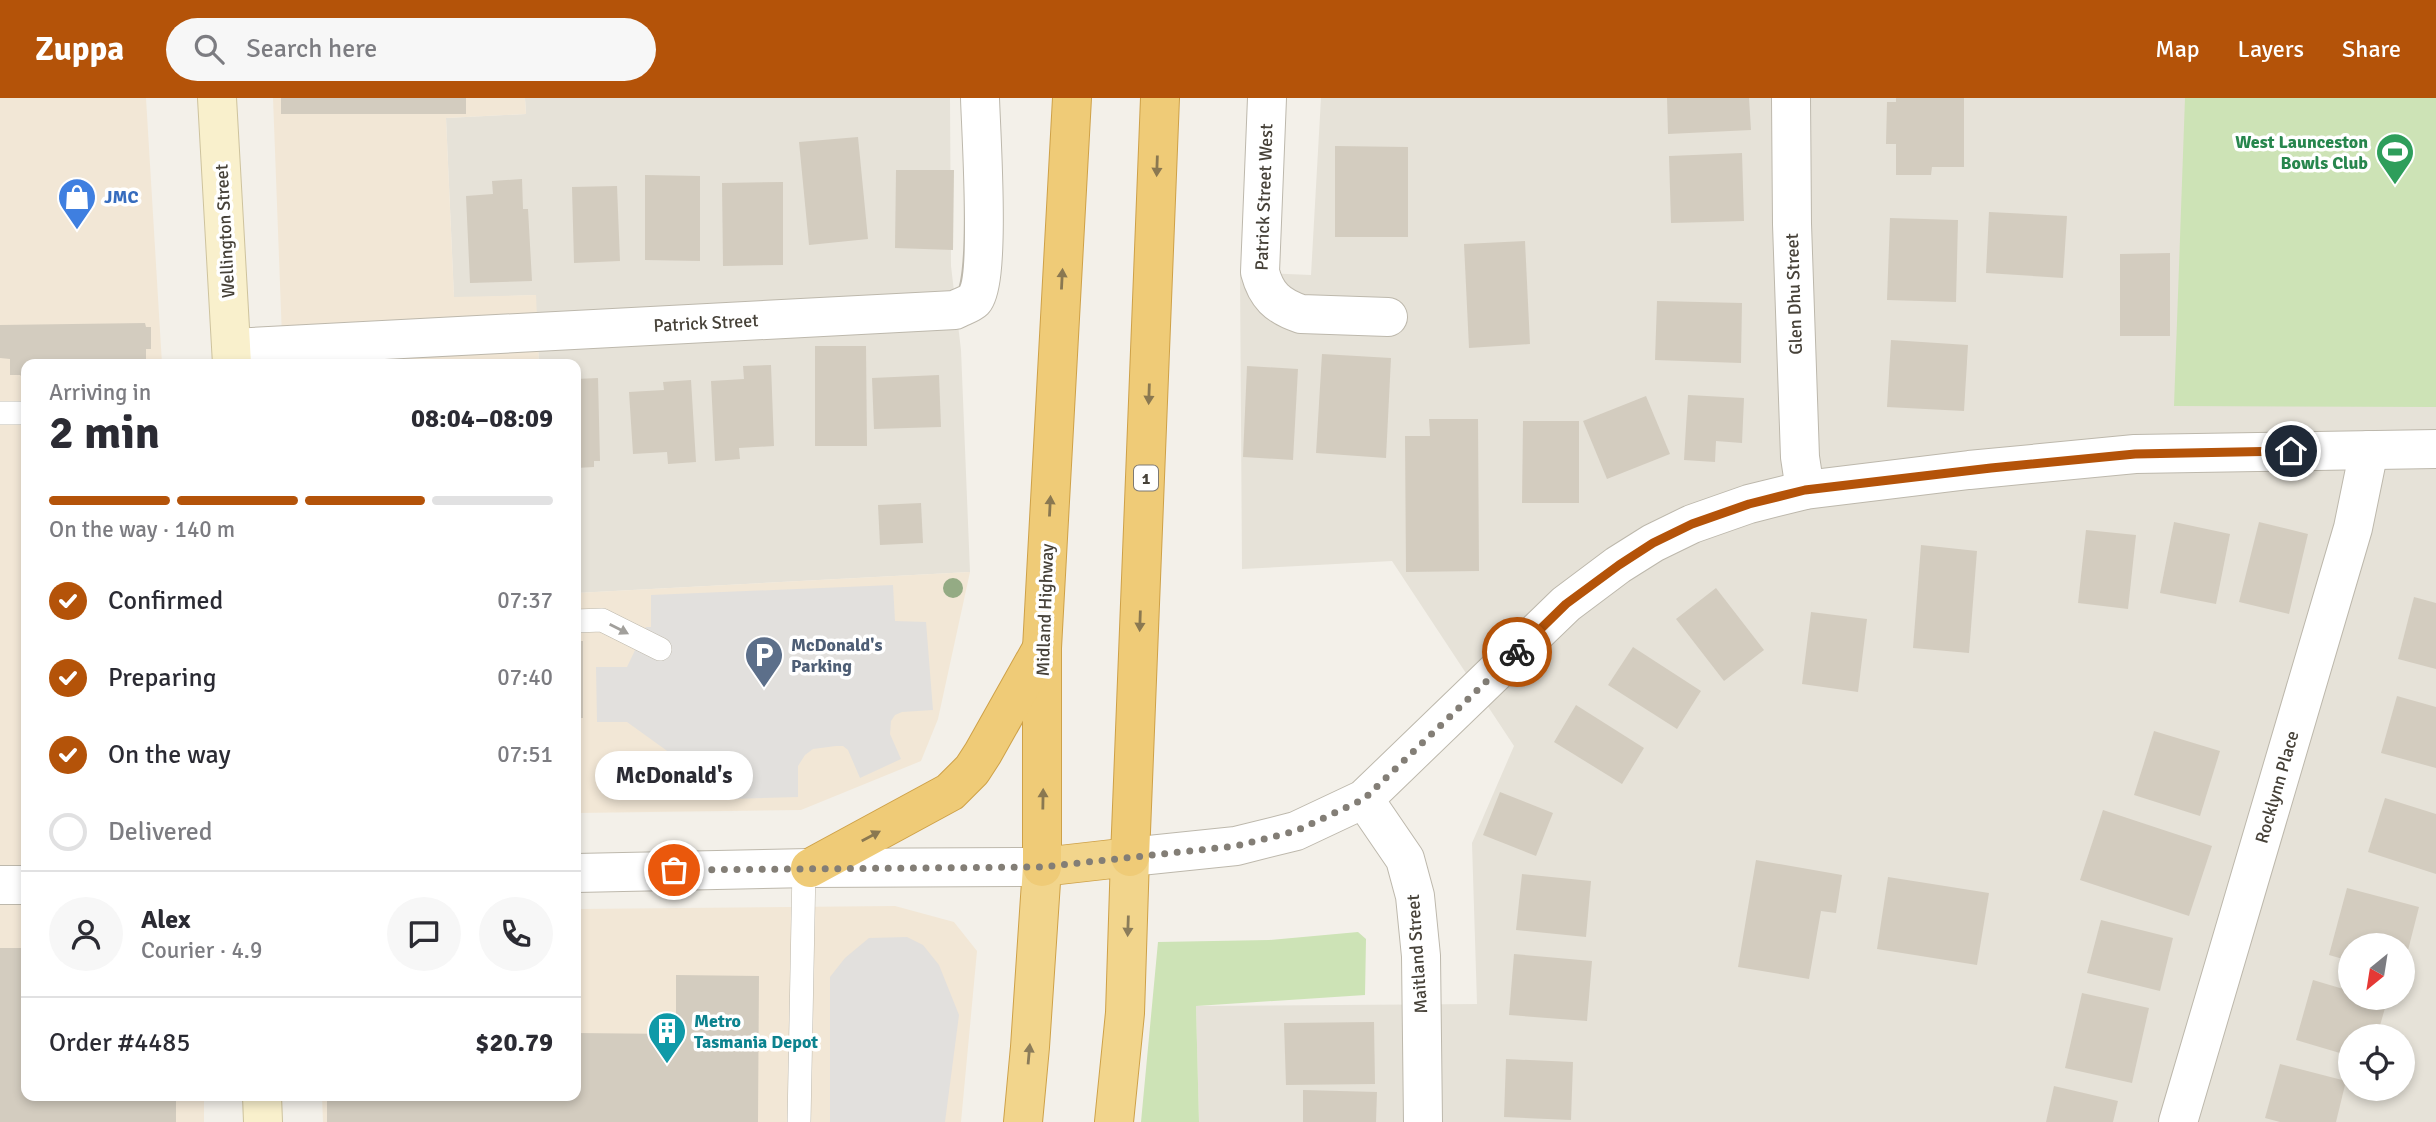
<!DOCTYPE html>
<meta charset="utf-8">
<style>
body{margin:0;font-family:Signika,sans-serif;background:#f7f7f7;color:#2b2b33;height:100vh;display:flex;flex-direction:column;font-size:26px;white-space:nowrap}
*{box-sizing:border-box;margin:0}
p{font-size:23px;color:#7c7c81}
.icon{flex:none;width:38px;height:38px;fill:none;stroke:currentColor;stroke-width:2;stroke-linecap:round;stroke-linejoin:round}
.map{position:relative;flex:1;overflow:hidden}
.drawer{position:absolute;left:21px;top:261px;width:560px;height:742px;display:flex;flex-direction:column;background:#fff;border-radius:14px;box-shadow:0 4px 10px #0003}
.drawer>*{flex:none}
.needle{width:46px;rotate:210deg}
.fabs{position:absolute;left:2338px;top:835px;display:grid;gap:14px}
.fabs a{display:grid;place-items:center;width:77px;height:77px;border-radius:50%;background:#fff;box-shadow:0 4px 10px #0003;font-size:35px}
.pin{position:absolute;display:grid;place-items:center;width:60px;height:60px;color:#fff;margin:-30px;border:4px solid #fff;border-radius:50%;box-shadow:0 2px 7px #0007}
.courier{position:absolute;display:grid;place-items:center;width:70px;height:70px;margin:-35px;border:5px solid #b45309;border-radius:50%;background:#fff;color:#222;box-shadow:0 2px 9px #0007}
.bubble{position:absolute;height:49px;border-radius:24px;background:#fff;box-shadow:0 4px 10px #0003;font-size:23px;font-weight:800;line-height:49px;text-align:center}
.headline em{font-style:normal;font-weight:800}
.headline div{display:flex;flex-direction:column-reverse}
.headline{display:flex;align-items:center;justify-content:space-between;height:119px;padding:0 28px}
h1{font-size:46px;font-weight:800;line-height:52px}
.bar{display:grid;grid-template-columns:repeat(4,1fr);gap:10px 7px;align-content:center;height:84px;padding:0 28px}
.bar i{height:9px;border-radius:5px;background:#e1e1e2}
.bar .current{background:#b45309}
.bar p{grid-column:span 4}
.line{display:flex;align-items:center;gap:18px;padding:0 28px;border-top:2px solid #e1e1e2}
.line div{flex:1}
.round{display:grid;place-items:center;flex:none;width:74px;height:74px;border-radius:37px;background:#f7f7f7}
ol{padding:0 28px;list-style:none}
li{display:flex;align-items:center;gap:21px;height:77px}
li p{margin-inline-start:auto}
li .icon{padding:7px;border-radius:50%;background:#b45309;color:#fff;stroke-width:4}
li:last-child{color:#7c7c81}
li i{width:38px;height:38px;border:4px solid #e1e1e2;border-radius:50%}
header{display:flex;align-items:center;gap:42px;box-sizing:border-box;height:98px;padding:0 35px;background:#b45309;color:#fff}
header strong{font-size:33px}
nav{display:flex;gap:38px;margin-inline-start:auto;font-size:24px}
.search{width:490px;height:63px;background:#f7f7f7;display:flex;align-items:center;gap:18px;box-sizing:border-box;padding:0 24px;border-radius:38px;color:#7c7c81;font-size:26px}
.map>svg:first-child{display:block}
</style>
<header>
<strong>Zuppa</strong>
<div class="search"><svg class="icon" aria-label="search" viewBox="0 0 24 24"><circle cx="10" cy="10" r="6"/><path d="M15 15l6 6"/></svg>Search here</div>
<nav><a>Map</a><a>Layers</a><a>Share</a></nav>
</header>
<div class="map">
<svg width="2436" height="1024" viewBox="0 0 2436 1024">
<rect width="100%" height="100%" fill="#f3f0e9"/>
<g fill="#e6e2d8" fill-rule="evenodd">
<polygon points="525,0 950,0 951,168 961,252 970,474 576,495 576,266 539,266 535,197 454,200 446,20 526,16"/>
<path d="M1321,0h1115v1024h-1237l-3,-116 281,-2 -5,-161 42,-97 -122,-185 -150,8 -2,-297 71,3zM2350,847h53v53h-53zM2350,938h53v52h-53z"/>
</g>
<g fill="#f2e7d6">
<polygon points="0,0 146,0 162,266 26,266 26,998 204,998 204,1024 0,1024"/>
<polygon points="273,0 525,0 526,16 446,20 454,199 536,197 539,266 283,266"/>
<polygon points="970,474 938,621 921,663 801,712 576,715 576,495"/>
<polygon points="895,808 954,824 977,853 961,1024 323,1024 322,998 576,998 576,811"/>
</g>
<g fill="#cde3b6">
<polygon points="2185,0 2436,0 2436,309 2174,308"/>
<polygon points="1358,834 1366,841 1365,897 1196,908 1199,1024 1141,1024 1158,844 1269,842"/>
</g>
<g fill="#e2e0dd">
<polygon points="893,487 895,523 926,524 933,612 902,614 895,617 891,623 890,636 901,661 860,680 848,652 843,648 836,648 813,651 805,657 798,668 798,699 696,702 695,673 627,624 597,624 596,569 627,569 646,529 651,529 651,497"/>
<polygon points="907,839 923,847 939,867 959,917 945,1024 830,1024 830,879 845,860 869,840"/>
</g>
<g fill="#d3ccbf">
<rect x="281" y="0" width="185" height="16"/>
<polygon points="1667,0 1749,0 1751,32 1668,36"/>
<polygon points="1896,0 1964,0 1964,69 1932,69 1931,77 1896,77 1896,46 1886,46 1887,4 1896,4"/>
<polygon points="858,39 868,141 809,147 799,44"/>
<polygon points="1335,48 1408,49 1408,139 1335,139"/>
<polygon points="1742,55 1744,123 1671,125 1669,58"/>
<polygon points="896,72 954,72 953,152 895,150"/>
<polygon points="645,77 700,78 700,163 645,162"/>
<polygon points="522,81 523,111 528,111 532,183 470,185 466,98 493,96 492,83"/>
<polygon points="783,84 783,167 723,168 722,85"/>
<polygon points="617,88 620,163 574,165 572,89"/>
<polygon points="1989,114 2067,118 2063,180 1986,175"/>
<polygon points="1890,120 1958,122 1956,204 1887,202"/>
<polygon points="1525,143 1530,246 1469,250 1464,146"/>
<polygon points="2170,155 2170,238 2120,238 2120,156"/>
<polygon points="1657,203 1742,205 1741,265 1655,262"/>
<polygon points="145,225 146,229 151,229 151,251 146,251 146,266 26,266 26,283 20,277 10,277 10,261 0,260 0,227"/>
<polygon points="1891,242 1968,247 1964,313 1887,309"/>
<polygon points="815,248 866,248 867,348 815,348"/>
<polygon points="1322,256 1391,260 1386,360 1316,355"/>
<polygon points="771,267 774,348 739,350 740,361 715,363 711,283 744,281 743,268"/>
<polygon points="1247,268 1298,271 1293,362 1243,359"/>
<polygon points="939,277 941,329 874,331 872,280"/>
<polygon points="598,280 600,363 594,363 594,369 576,370 576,281"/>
<polygon points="691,282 696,364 668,366 667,354 633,356 629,294 664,292 663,284"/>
<polygon points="1688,297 1744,300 1742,345 1716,343 1715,364 1684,362"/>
<polygon points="1646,298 1670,356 1607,381 1583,323"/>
<polygon points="1429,321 1478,321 1479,473 1406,474 1405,338 1430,338"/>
<polygon points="1523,323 1579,323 1579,405 1522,405"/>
<polygon points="921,405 923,445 880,447 878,407"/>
<polygon points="2174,424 2230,436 2216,506 2160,495"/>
<polygon points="2259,424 2308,436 2289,516 2239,504"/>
<polygon points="2086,432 2136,437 2128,511 2078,505"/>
<polygon points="1921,447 1977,453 1969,555 1913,550"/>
<polygon points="1716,490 1764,552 1724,583 1676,521"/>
<polygon points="2414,499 2436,505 2436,571 2398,561"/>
<polygon points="1811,514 1867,521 1858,594 1802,586"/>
<polygon points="576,543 583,543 583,620 579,620 579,649 576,649"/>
<polygon points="1633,549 1701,593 1677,631 1608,587"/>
<polygon points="2397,598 2436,609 2436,670 2381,655"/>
<polygon points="1576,607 1644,650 1622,686 1554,644"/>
<polygon points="2154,633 2220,653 2200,718 2134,697"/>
<polygon points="1500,694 1553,715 1536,758 1483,737"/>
<polygon points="2385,700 2436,716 2436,776 2368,754"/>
<polygon points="2103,712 2212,748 2189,818 2080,782"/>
<polygon points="1756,762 1842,777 1836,815 1821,813 1809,881 1738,869"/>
<polygon points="1522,776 1591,783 1586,839 1516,832"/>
<polygon points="1888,779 1989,795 1977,867 1877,851"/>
<polygon points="2347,790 2419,809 2404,868 2403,847 2350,847 2350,863 2329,857"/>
<polygon points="2101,822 2173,840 2160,893 2087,875"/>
<polygon points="0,850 26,850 26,998 176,998 176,1024 0,1024"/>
<polygon points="1514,856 1592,863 1587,923 1509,917"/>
<polygon points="676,877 759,878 758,1024 327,1024 327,998 576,998 576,935 676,936"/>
<polygon points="2313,882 2350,893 2350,900 2373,900 2387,903 2377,938 2350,938 2350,958 2296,942"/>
<polygon points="2082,895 2149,910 2132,985 2065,970"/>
<polygon points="1374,924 1375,986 1286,987 1284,925"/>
<polygon points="1506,961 1573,964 1571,1022 1504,1019"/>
<polygon points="2280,966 2346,983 2336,1024 2280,1024 2265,1020"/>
<polygon points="2054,988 2118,1003 2113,1024 2046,1024"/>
<polygon points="1303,992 1377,994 1376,1024 1303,1024"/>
</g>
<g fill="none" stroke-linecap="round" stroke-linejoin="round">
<defs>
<g id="service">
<polyline points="0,315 26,315"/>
<polyline points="576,523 602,522 660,551"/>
<polyline points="799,1024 804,770"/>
</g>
<g id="minor">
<path d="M1267,0l-7,174c6,23 17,34 41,42l87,3"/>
<path d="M232,250l723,-38c5,-3 15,-6 19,-10 17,-20 7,-168 6,-202"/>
<polyline points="1364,701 1405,761 1415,798 1421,858 1423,1024"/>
<polyline points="1130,759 1236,748 1296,733 1364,701 1566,506 1618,467 1653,445 1692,426 1749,406 1805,392 1969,372 2135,356 2436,351"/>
<polyline points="2178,1024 2353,430 2369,352"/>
</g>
<g id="tertiary">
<polyline points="1791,0 1792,126 1800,359 1805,392"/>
<polyline points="576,775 810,770 1042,769"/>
<polyline points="0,787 26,787"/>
</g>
<g id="secondary">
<polyline points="217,0 232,266"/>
<polyline points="262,998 263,1024"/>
</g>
<polyline id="trunk" points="1023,1024 1030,949 1042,769 1130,759 1125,915 1114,1024"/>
<g id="motorway">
<polyline points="1130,759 1160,0"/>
<polyline points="1042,769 1042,550 1072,0"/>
<polyline points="810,770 950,694 972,672 983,655 1041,552"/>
</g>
</defs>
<use href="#service" stroke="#bdb8ac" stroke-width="24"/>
<use href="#minor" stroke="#bdb8ac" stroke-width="40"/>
<use href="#tertiary" stroke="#bdb8ac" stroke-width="40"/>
<use href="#secondary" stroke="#cec39d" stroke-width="40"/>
<use href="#trunk" stroke="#cea148" stroke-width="40"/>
<use href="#motorway" stroke="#cea148" stroke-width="40"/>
<use href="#service" stroke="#fff" stroke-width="23"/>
<use href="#minor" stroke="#fff" stroke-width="38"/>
<use href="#tertiary" stroke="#fff" stroke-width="38"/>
<use href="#secondary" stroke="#f9f0cc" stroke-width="38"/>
<use href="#trunk" stroke="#f2d58c" stroke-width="38"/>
<use href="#motorway" stroke="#efcb77" stroke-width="38"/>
</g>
<circle fill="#94ab84" cx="953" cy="490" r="10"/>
<defs><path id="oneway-solid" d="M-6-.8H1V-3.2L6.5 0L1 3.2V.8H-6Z" transform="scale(1.75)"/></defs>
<g fill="#8a7851">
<use href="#oneway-solid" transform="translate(1157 68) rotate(92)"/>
<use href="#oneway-solid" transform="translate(1062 181) rotate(-87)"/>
<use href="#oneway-solid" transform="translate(1149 296) rotate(92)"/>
<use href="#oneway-solid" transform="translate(1050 408) rotate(-87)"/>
<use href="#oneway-solid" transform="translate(1140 523) rotate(92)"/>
<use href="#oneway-solid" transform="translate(1043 701) rotate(-89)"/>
<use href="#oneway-solid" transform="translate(871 738) rotate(-28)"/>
</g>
<use fill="#a2a09c" href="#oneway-solid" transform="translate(619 531) rotate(27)"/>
<g fill="#8b7c5a">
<use href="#oneway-solid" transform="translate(1128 828) rotate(92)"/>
<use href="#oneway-solid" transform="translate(1029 956) rotate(-85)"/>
</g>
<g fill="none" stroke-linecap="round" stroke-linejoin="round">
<polyline stroke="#837e76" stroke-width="7" stroke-dasharray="0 12.6" points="674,772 1042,769 1236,748 1296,733 1364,701 1517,554"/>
<polyline stroke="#b45309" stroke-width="9" points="1517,554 1566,506 1619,467 1653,445 1692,426 1749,406 1805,392 1991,370 2135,356 2291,353"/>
</g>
<defs>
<symbol id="stadium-pin" viewBox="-11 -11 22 30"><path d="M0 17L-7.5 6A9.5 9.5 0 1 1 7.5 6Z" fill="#2e9e5b" stroke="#fff"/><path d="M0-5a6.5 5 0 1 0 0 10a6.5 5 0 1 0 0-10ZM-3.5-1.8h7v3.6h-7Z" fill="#fff"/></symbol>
<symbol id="shop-pin" viewBox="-11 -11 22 30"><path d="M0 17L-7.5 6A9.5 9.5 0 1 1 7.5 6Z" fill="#3f7fe0" stroke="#fff"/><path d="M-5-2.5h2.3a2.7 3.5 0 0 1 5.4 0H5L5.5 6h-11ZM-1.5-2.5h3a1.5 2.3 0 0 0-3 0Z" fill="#fff"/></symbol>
<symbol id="parking-pin" viewBox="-11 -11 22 30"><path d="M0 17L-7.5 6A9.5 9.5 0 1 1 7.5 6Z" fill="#5c6f8a" stroke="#fff"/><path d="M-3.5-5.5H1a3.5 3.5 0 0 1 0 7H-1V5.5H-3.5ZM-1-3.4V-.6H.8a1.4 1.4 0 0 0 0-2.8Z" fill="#fff"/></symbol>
<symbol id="building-pin" viewBox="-11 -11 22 30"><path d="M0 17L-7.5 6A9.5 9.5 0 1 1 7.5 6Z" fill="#0f9aa8" stroke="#fff"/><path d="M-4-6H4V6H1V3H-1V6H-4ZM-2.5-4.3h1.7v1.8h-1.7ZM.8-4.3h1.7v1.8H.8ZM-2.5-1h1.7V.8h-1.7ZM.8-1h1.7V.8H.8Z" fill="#fff"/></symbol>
</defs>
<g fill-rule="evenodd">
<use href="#stadium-pin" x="2373" y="32" width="44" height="60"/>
<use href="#shop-pin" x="55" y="77" width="44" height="60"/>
<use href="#parking-pin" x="742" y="535" width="44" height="60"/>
<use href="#building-pin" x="645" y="911" width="44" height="60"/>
</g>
<g text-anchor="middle" stroke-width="7" stroke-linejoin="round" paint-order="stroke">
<rect fill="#fff" stroke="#7e7a74" stroke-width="2" x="1134" y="367.5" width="24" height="25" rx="5"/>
<g font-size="16" font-weight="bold" fill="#464138">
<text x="1146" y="386">1</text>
</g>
<g font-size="18" font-weight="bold" fill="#27864d" stroke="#fff" text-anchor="end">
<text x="2368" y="50">West Launceston<tspan x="2368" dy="21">Bowls Club</tspan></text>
</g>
<g font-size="18" font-weight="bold" fill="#366cbe" stroke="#fff" text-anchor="start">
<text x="104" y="105">JMC</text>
</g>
<g font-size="18" fill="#464138" stroke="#fff">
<text transform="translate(1264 99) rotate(-88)" y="6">Patrick Street West</text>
<text transform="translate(225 133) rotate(-93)" y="6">Wellington Street</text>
<text transform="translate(1794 196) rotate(-92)" y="6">Glen Dhu Street</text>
<text transform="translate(706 225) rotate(-3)" y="6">Patrick Street</text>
<text transform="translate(1045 512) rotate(-88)" y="6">Midland Highway</text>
<text transform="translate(2277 689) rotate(-74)" y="6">Rocklynn Place</text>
<text transform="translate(1417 856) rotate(-94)" y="6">Maitland Street</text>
</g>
<g font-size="18" font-weight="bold" fill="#4e5e75" stroke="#fff" text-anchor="start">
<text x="791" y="553">McDonald's<tspan x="791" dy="21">Parking</tspan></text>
</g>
<g font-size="18" font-weight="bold" fill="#0d838f" stroke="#fff" text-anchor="start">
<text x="694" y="929">Metro<tspan x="694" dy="21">Tasmania Depot</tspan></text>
</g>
</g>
</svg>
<div class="fabs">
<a><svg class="needle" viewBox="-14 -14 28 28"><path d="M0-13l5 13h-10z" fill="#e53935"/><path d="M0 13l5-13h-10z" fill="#7c7c81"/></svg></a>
<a><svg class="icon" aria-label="locate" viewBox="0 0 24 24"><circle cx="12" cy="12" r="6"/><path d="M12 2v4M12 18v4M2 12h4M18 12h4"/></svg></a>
</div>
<div class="pin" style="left:674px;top:772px;background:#ea580c"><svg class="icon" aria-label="bag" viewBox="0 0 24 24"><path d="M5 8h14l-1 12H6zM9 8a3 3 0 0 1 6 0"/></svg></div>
<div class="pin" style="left:2291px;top:353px;background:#1f2937"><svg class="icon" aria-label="home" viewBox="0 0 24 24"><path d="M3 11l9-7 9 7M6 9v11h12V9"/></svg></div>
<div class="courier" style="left:1517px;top:554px"><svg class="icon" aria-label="bike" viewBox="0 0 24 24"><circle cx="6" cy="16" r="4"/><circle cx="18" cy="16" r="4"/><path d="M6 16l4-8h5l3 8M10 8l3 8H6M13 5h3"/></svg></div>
<div class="bubble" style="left:595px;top:653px;width:158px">McDonald's</div>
<section class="drawer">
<div class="headline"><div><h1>2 min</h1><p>Arriving in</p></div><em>08:04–08:09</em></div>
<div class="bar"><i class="current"></i><i class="current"></i><i class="current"></i><i></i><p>On the way · 140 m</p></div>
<ol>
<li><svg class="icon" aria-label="check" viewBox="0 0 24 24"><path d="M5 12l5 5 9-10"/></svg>Confirmed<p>07:37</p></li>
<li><svg class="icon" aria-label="check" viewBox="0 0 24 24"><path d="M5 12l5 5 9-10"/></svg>Preparing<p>07:40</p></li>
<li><svg class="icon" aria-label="check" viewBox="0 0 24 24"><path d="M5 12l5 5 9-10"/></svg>On the way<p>07:51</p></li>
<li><i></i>Delivered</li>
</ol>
<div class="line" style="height:126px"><a class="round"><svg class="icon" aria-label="person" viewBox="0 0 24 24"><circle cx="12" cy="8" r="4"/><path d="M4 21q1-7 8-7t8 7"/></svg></a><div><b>Alex</b><p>Courier · 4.9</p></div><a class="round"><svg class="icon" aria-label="chat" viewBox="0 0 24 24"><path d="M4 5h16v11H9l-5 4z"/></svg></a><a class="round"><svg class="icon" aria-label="phone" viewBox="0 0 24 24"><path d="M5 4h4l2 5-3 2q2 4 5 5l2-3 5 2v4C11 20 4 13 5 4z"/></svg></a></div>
<div class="line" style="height:91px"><div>Order #4485</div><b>$20.79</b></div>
</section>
</div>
